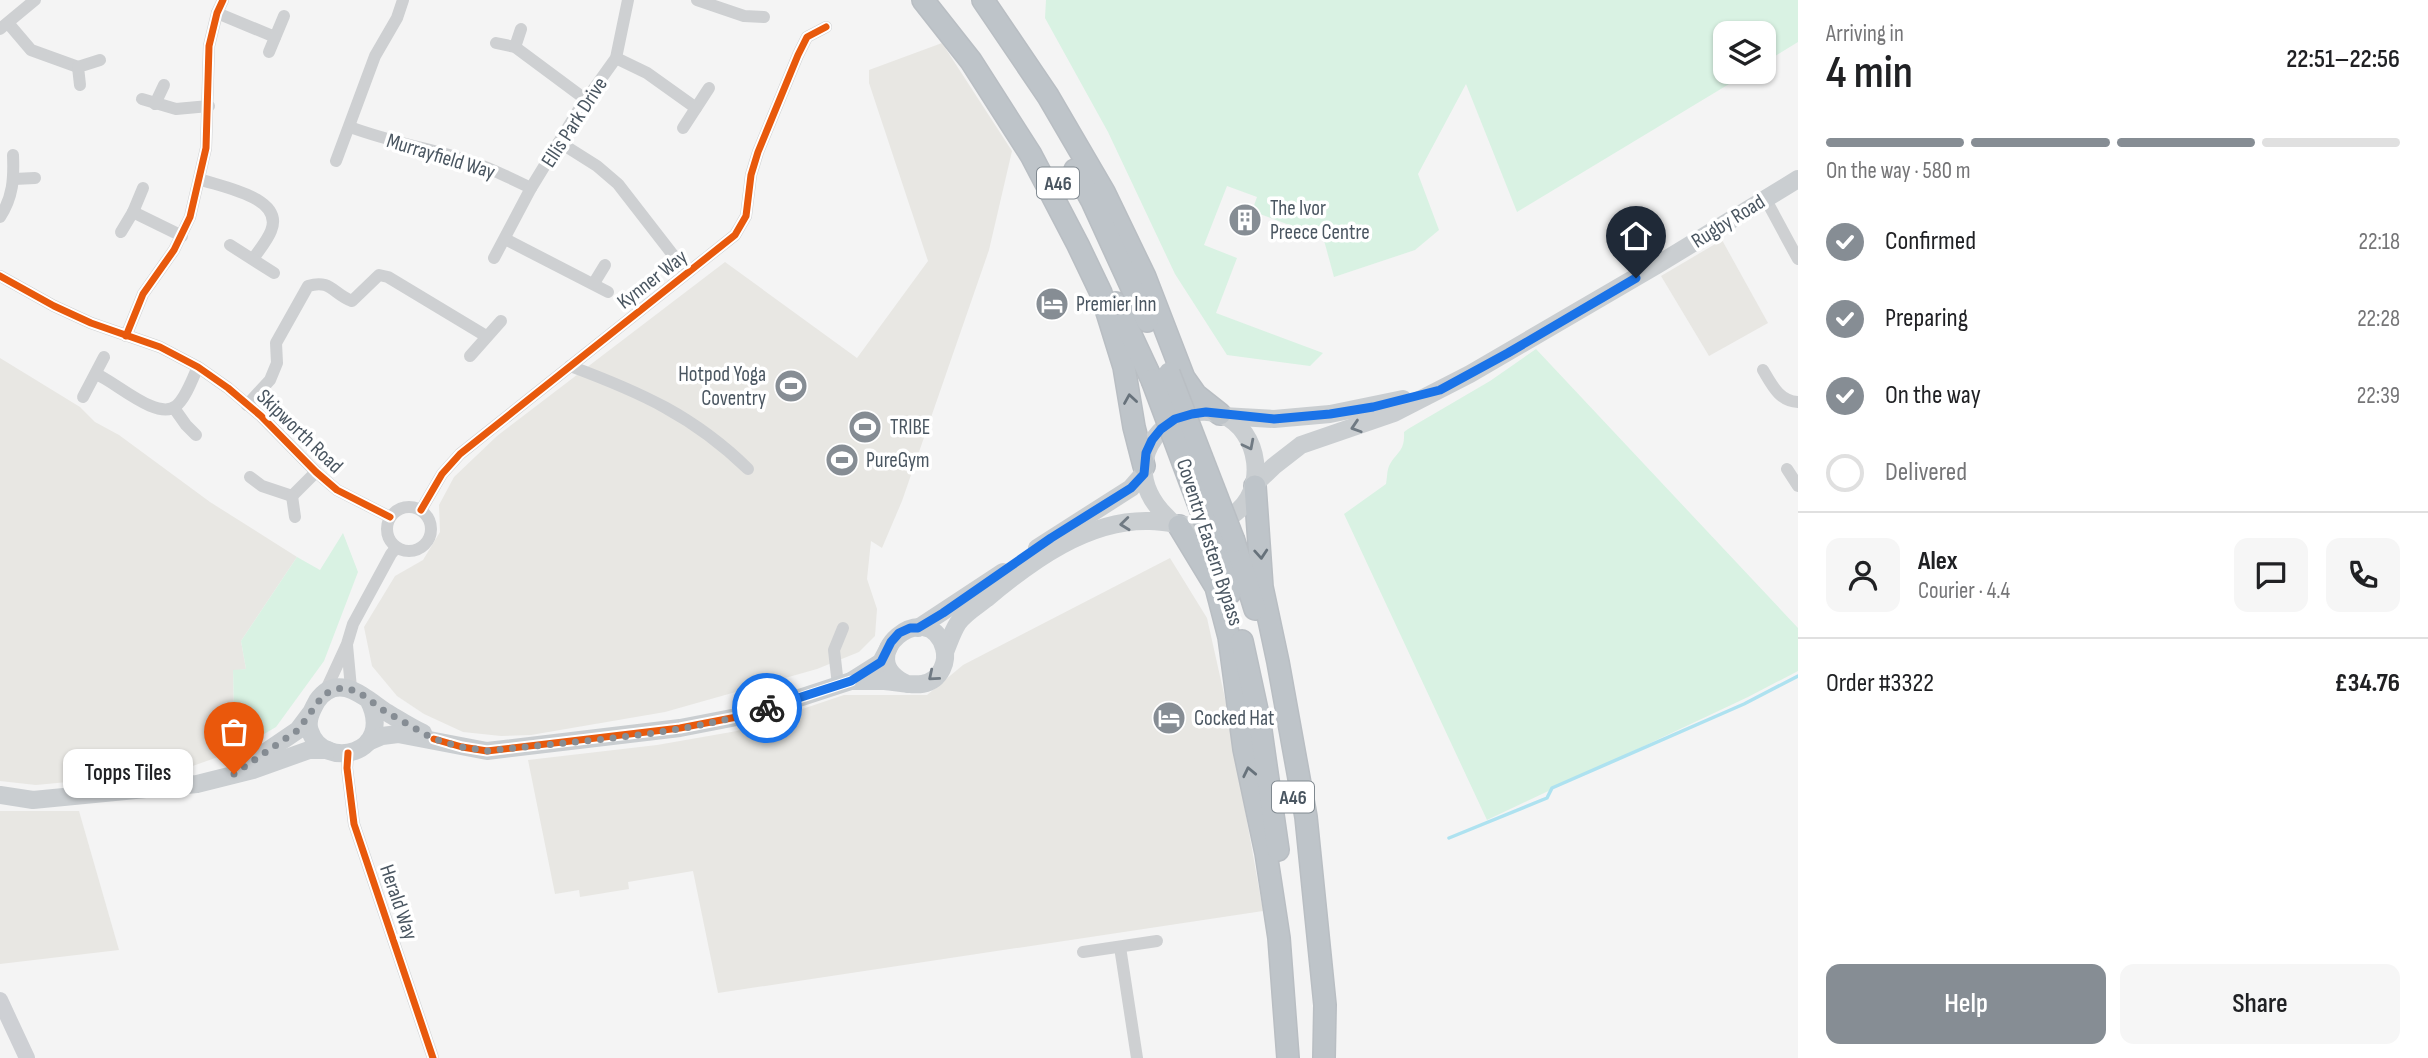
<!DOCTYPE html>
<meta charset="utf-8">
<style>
body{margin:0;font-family:"Sofia Sans Condensed",sans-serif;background:#f6f6f6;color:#202124;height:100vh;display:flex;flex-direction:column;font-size:26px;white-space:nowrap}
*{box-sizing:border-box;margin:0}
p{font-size:23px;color:#757577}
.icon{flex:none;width:38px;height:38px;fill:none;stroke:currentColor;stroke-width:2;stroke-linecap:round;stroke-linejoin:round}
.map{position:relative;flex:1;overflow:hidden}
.panel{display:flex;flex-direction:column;background:#fff;width:630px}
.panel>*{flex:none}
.controls{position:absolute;left:1713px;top:21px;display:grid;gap:14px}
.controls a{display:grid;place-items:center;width:63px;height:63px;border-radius:14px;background:#fff;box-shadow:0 2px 5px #0004;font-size:35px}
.pin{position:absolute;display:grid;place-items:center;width:60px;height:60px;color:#fff;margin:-72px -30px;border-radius:50% 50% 50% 0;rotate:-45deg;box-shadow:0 0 7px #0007}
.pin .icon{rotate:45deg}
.courier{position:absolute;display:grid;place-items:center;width:70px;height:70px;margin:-35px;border:5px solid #1a73e8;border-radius:50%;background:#fff;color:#222;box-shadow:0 2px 9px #0007}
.bubble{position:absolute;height:49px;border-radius:14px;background:#fff;box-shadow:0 2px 5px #0004;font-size:23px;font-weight:600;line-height:49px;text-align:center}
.head em{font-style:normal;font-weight:600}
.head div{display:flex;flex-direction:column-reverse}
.head{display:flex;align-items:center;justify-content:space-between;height:119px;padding:0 28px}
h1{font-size:46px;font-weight:600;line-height:52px}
.bar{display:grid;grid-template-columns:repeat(4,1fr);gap:10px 7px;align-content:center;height:84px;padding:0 28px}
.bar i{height:9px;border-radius:5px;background:#e0e0e0}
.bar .active{background:#868d94}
.bar p{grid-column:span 4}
.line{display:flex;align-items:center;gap:18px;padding:0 28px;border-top:2px solid #e0e0e0}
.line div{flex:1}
.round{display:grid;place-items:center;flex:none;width:74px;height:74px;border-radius:14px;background:#f6f6f6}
ol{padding:0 28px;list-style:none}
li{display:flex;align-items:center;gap:21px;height:77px}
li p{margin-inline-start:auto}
li .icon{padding:7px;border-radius:50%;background:#868d94;color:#fff;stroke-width:4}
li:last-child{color:#757577}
li i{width:38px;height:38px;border:4px solid #e0e0e0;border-radius:50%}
.button{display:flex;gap:14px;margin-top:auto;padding:14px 28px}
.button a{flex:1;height:80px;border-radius:14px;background:#868d94;color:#fff;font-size:28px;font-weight:600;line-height:80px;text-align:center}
.button a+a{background:#f6f6f6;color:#202124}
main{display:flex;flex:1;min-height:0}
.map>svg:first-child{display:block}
</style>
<main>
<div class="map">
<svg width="1798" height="1058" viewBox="0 0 1798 1058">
<rect width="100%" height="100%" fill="#f4f4f4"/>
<g fill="#e8e7e3">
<polygon points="942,43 1012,151 989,250 902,501 882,548 871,541 867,579 877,609 875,636 859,652 817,669 665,712 531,735 501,736 463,732 424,714 397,696 372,666 364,627 395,576 423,560 440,532 439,505 454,477 497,436 725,262 857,358 928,261 869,83 869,70"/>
<polygon points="1722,240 1768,323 1709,356 1661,276"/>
<polygon points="0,358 80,407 95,422 119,435 210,502 297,557 241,641 246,669 233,671 235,751 187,768 163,773 36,785 0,781"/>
<polygon points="1170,558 1207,618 1226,703 1263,911 718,993 693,871 628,882 629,889 580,897 579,890 555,894 528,760 657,745 737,731 844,695 927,695 963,665"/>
<polygon points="0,811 79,811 119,950 0,964"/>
</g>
<g fill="#d9f2e3">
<polygon points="1046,0 1798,0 1798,42 1764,63 1764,33 1726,33 1726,72 1749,72 1517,212 1466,84 1418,174 1439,230 1415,250 1334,277 1322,233 1300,229 1252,211 1257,197 1227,186 1204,245 1237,258 1216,313 1323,353 1310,366 1227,355 1175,274 1108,132 1045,18"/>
<path d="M1536,349l262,279v43l-50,26 -261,123 -143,-306 42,-30c1,-5 1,-13 3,-18 8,-15 16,-14 15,-34l4,-3 82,-48z"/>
<polygon points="343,533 358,572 324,661 276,727 235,751 233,670 246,669 241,641 297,557 320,570"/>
</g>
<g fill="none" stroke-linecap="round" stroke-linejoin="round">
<polyline stroke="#aee2f0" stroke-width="3.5" points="1449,838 1547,798 1552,788 1744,704 1798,676"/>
<defs>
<g id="highway">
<polyline points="923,0 971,61 1031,155 1078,245 1101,293 1124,367 1134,427 1144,466"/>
<polyline points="983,0 1048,96 1104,192 1145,277 1184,378 1196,395 1220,414"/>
<polyline points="1075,170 1092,201 1147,321"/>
<polyline points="1116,303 1152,380"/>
<polyline points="1255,486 1262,587 1278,662 1306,817 1325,1005 1324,1058"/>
<polyline points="1179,526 1216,587 1229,637 1244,749 1266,853 1279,938 1288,1058"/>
<polyline points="1234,541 1255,609"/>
<polyline points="1215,548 1230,593"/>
<polyline points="1242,641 1260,724 1278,850"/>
</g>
</defs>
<use href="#highway" stroke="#b9bec3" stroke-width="24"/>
<g stroke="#ced0d2" stroke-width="12">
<polyline points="697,0 744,16 764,17"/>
<polyline points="217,13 275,37"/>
<polyline points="8,23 31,50 78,67"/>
<polyline points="0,29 35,0"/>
<polyline points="496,43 515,47 585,99"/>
<polyline points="515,47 521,29"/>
<polyline points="269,52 284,16"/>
<polyline points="616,58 647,73 696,108"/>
<polyline points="80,85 78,67 100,60"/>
<polyline points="142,99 176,109 209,106"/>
<polyline points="155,104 164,85"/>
<path d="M350,127c35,13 70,20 106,30 26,7 50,19 75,31"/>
<polyline points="683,128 709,88"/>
<polyline points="559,142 597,166 618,184 687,273"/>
<polyline points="336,161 375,56 397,18 403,0"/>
<polyline points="14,179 35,178"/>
<path d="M199,179c22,8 86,18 72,52 -4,10 -12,19 -18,28"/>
<polyline points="1765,198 1798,259"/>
<polyline points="133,212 182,236"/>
<path d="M0,217c13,-20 14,-38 13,-62"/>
<polyline points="121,232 133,212 143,188"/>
<polyline points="505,239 608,292"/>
<polyline points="230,245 274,273"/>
<polyline points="494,258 531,188 578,111 616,58 628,0"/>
<polyline points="0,276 54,306 91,323 160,347 198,367 228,388 261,416 316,472 337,490 390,517"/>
<polyline points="594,283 605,265"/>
<polyline points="126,336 143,294 174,250 190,217 206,148 209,46 217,13 223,0"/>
<polyline points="470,356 501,321"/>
<path d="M570,366c70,26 124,50 178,103"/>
<path d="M1763,370c9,15 16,31 35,32"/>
<path d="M96,374c20,8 61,47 80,32 10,-8 16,-27 22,-39"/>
<polyline points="83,397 104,357"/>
<path d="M247,405l23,-25 7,-17 -1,-20 32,-57c23,-7 25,8 44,15l27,-26 9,2 98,59"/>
<polyline points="174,408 186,425 196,435"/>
<polyline points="1787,469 1798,486"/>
<polyline points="250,477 262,486 292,496"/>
<polyline points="292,496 316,472"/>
<polyline points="292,496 295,517"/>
<circle cx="409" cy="529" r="22"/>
<polyline points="421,510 442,474 460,454 735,235 746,216 751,175 758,152 798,55 807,37 826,27"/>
<polyline points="347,645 351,688"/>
<polyline points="838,685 834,650 843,628"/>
<polyline points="324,694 347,644 353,624 391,554 396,548"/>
<polyline points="348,753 347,768 354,824 433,1058"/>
<polyline points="1120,947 1137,1058"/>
<polyline points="1083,952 1157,941"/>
</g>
<polyline stroke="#ced0d4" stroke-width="16" points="0,1000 27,1058"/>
<g stroke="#caced1" stroke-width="18">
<polyline points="1223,416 1274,419 1330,414 1403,399"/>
<polyline points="1256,483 1274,466 1301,445 1394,413 1470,374 1657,265 1798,179"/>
<polyline points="1037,548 1131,488 1144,473"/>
<polyline points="918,628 1003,572"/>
<path d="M945,652c4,-9 7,-20 13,-29 6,-9 19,-17 28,-24 45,-38 102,-80 164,-78 32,1 50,14 82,-6 37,-23 28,-85 -10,-100 -40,-15 -87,25 -77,66 4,18 16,31 29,43"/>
<path d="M851,681c11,0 22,0 33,0 20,1 46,12 58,-12 3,-6 4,-14 2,-21 -16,-54 -95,10 -37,36"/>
<path d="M368,699c29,56 -45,72 -58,32 -4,-10 2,-21 7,-30 21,-30 48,-3 69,11 12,7 24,15 37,21"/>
<polyline points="368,742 382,736 398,734 487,751 680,728 747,715 851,681 881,662 889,647"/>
<polyline points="245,766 298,730 310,714"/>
<polyline points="0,795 33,800 197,784 253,770 309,750 328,750"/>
</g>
<use href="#highway" stroke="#bec4c9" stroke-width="21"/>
<defs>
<g id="highway-bridge">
<polyline points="1169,373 1234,541"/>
<polyline points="1152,380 1215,548"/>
</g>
</defs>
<use href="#highway-bridge" stroke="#b9bec3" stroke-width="24" stroke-linecap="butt"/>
<use href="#highway-bridge" stroke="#bec4c9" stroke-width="21"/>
<defs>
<g id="cycleway">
<polyline points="0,276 54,306 91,323 160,347 198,367 228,388 261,416 316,472 337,490 390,517"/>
<polyline points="126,336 143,294 174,250 190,217 206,148 209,46 217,13 223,0"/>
<polyline points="421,510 442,474 460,454 735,235 746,216 751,175 758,152 798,55 807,37 826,27"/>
<polyline points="434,739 462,747 487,751 680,728 747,715 851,681"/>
<polyline points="348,753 347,768 354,824 433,1058"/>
</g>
</defs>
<use href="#cycleway" stroke="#fff" stroke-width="11"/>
<use href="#cycleway" stroke="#e8590c" stroke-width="7"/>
</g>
<defs><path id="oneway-chevron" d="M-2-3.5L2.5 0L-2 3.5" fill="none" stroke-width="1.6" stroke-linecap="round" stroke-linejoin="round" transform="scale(1.75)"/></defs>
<g stroke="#67727b">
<use href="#oneway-chevron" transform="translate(1130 399) rotate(-99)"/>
<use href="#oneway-chevron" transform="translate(1261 554) rotate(86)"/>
<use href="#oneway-chevron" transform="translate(1249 772) rotate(-102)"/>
</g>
<g stroke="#707a83">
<use href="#oneway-chevron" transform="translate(1356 427) rotate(162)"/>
<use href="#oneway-chevron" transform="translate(1249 445) rotate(63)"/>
<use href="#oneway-chevron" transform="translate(1125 524) rotate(174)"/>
<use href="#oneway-chevron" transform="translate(933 676) rotate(140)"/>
</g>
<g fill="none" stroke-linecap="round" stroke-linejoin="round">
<path stroke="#868d94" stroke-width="7" stroke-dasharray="0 12.6" d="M234,774l64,-44 26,-36 17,-6 16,3 29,21 48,27 27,8 27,4c92,-11 190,-14 279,-43"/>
<polyline stroke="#1a73e8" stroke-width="9" points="767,708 851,681 881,662 891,642 899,633 910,628 918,628 943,613 1051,538 1131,488 1144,474 1146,453 1152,440 1161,429 1175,419 1192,414 1206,412 1274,419 1330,414 1373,407 1440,390 1508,353 1636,278"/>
</g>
<defs>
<symbol id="building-disc" viewBox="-11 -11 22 22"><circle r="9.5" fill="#868d94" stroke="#fff"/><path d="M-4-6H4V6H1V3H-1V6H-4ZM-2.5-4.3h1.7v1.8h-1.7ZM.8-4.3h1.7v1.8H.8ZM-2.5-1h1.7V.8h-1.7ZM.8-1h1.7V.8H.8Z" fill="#fff"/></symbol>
<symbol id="hotel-disc" viewBox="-11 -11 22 22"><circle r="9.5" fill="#868d94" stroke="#fff"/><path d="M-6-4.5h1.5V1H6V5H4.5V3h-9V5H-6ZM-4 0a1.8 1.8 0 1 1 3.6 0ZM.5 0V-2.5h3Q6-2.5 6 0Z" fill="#fff"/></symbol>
<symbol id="stadium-disc" viewBox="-11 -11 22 22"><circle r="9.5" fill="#868d94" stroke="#fff"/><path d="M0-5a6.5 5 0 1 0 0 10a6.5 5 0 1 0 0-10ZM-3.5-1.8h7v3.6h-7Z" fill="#fff"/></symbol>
</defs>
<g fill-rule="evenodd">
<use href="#building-disc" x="1226" y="201" width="38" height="38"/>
<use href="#hotel-disc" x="1033" y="285" width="38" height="38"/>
<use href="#stadium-disc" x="772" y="367" width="38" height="38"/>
<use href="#stadium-disc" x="846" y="408" width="38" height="38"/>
<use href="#stadium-disc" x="823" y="441" width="38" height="38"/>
<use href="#hotel-disc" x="1150" y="699" width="38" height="38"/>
</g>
<g text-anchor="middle" stroke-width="7" stroke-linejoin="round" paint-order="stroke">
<g fill="#fff" stroke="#808990" stroke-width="2">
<rect x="1037" y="167.5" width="42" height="31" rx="5"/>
<rect x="1272" y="781.5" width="42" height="31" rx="5"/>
</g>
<g font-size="19" font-weight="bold" fill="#4a5661">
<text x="1058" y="190">A46</text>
<text x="1293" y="804">A46</text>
</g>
<g font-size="21" fill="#4a5661" stroke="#fff">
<text transform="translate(574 122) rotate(-57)" y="7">Ellis Park Drive</text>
<text transform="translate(441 156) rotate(17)" y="7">Murrayfield Way</text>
<text transform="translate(1728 221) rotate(-32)" y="7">Rugby Road</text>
<text transform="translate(652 279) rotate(-38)" y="7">Kynner Way</text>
<text transform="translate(300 431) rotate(44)" y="7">Skipworth Road</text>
<text transform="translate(1210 542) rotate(72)" y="7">Coventry Eastern Bypass</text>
<text transform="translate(399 902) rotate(71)" y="7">Herald Way</text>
</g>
<g font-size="21" fill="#4a5661" stroke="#fff" text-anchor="start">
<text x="1270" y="215">The Ivor<tspan x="1270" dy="24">Preece Centre</tspan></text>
<text x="1076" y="311">Premier Inn</text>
<text x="766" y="381" text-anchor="end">Hotpod Yoga<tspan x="766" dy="24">Coventry</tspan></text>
<text x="890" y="434">TRIBE</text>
<text x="866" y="467">PureGym</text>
<text x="1194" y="725">Cocked Hat</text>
</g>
</g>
</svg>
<div class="controls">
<a><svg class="icon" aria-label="layers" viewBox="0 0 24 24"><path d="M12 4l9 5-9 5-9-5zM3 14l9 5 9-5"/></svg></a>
</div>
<div class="pin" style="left:234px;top:774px;background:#ea580c"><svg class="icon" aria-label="bag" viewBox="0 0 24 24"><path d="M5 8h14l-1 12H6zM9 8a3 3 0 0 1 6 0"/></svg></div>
<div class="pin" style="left:1636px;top:278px;background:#1f2937"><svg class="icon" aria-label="home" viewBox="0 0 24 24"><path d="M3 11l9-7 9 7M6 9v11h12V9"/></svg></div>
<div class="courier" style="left:767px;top:708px"><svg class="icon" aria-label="bike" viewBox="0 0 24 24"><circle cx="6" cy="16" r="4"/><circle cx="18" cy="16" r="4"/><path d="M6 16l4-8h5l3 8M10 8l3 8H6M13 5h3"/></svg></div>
<div class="bubble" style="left:63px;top:749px;width:130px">Topps Tiles</div>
</div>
<section class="panel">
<div class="head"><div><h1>4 min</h1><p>Arriving in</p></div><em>22:51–22:56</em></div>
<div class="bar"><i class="active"></i><i class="active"></i><i class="active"></i><i></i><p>On the way · 580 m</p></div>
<ol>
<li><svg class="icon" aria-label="check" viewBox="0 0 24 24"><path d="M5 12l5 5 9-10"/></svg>Confirmed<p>22:18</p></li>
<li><svg class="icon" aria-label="check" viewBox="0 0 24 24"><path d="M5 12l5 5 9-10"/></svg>Preparing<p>22:28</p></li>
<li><svg class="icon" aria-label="check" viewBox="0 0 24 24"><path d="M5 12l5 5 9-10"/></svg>On the way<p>22:39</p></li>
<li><i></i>Delivered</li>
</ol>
<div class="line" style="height:126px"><a class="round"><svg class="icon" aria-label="person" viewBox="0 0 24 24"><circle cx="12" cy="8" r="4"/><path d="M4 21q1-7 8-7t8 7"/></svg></a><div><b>Alex</b><p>Courier · 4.4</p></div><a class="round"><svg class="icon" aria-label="chat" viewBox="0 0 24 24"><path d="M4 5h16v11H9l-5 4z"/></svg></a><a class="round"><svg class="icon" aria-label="phone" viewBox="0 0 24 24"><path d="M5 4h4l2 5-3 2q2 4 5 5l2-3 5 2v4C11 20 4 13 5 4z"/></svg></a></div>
<div class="line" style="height:91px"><div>Order #3322</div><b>£34.76</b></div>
<div class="button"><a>Help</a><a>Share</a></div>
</section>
</main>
